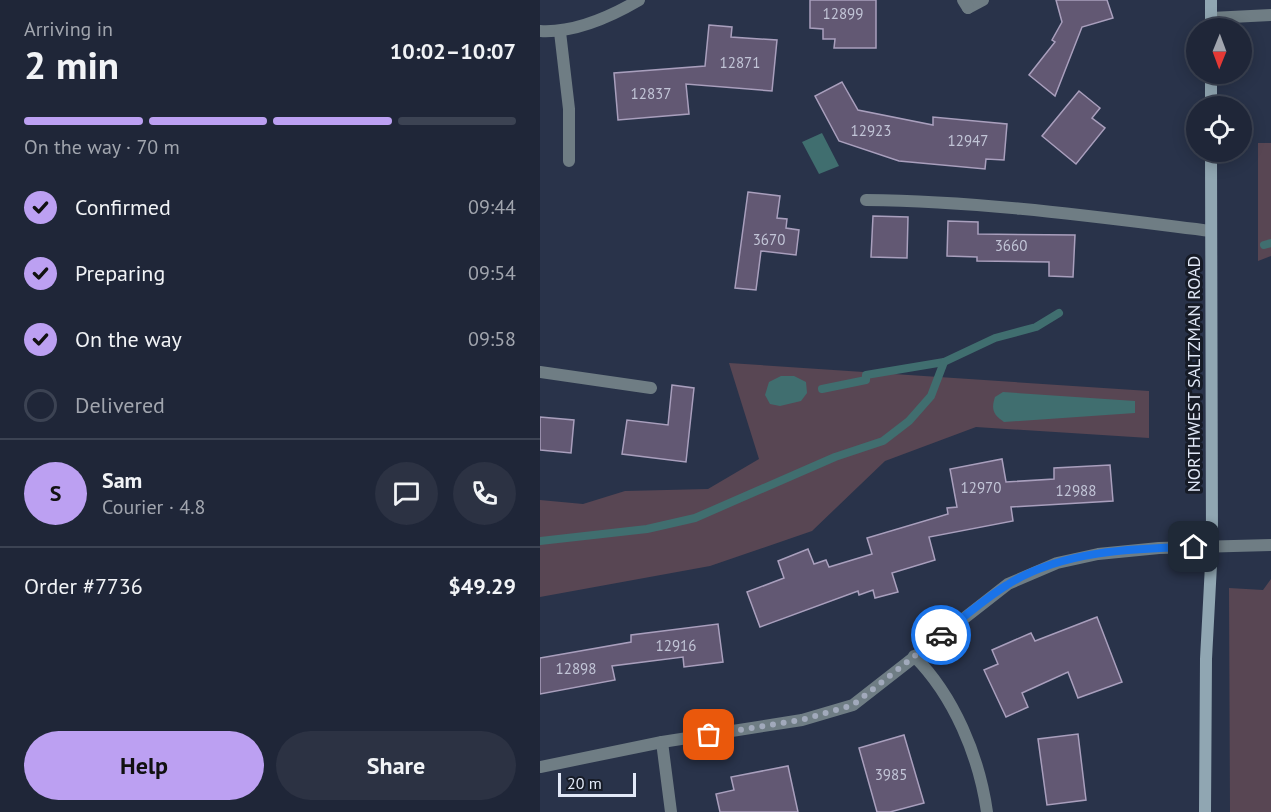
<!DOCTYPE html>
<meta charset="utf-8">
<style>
body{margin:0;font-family:"PT Sans",sans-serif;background:#2c3243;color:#f1f3f6;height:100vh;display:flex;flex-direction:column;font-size:22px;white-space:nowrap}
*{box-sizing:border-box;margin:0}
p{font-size:20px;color:#a1a5ae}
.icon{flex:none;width:33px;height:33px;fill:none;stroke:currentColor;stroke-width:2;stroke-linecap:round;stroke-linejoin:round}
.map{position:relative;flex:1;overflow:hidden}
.drawer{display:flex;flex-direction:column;background:#1f2638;width:540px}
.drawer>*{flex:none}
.needle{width:39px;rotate:181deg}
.buttons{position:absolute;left:646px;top:18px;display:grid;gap:12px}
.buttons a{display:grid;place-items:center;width:66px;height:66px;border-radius:50%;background:#1f2638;box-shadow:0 3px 15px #0003,0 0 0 2px #3c4353;font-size:30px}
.scale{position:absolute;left:18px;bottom:15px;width:78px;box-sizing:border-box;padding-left:6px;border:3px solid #e2e9f8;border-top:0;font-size:16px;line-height:21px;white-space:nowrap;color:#e2e9f8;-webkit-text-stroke:4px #161b26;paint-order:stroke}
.pin{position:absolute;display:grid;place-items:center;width:51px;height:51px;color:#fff;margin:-26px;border-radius:12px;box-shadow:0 3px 9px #0006}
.courier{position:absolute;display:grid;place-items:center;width:60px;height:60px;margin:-30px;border:4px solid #1a73e8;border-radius:50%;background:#fff;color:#222;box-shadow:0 2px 8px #0007}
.headline em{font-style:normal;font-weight:600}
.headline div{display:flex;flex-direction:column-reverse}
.headline{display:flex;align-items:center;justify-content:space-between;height:102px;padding:0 24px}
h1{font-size:39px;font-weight:600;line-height:45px}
.bar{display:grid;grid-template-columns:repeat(4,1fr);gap:9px 6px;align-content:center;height:72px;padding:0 24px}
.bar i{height:8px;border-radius:4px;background:#3c4353}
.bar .on{background:#bca0f2}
.bar p{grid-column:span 4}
.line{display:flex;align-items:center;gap:15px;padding:0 24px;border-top:2px solid #3c4353}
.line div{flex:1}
.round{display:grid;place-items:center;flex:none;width:63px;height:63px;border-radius:32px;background:#2c3243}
ol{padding:0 24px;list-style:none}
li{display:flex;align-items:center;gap:18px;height:66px}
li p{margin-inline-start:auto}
li .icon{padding:6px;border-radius:50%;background:#bca0f2;color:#111;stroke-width:4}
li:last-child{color:#a1a5ae}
li i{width:33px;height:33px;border:3px solid #3c4353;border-radius:50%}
.button{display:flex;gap:12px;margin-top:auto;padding:12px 24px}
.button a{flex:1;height:69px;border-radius:36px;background:#bca0f2;color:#111;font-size:24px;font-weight:600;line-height:69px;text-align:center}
.button a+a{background:#2c3243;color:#f1f3f6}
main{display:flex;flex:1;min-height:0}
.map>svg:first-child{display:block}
</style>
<main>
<section class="drawer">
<div class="headline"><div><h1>2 min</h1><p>Arriving in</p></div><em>10:02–10:07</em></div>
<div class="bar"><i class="on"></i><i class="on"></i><i class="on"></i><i></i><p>On the way · 70 m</p></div>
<ol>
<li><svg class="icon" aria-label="check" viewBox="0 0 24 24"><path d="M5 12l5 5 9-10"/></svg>Confirmed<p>09:44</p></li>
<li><svg class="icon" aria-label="check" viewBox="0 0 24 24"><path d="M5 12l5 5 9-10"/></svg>Preparing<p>09:54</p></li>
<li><svg class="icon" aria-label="check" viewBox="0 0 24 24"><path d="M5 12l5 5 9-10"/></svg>On the way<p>09:58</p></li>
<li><i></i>Delivered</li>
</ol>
<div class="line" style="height:108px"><b class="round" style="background:#bca0f2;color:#111">S</b><div><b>Sam</b><p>Courier · 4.8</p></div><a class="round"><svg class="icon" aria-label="chat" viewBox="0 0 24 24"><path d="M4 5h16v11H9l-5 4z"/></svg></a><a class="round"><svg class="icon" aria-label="phone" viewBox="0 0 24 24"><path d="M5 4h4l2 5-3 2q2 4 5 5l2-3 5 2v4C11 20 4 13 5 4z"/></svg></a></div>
<div class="line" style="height:78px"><div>Order #7736</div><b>$49.29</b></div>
<div class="button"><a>Help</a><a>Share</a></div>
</section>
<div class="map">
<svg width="731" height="812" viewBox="0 0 731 812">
<rect width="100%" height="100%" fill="#29334a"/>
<g fill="#584653">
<polygon points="718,143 731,143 731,256 718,261"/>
<polygon points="189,363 609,391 609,438 436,427 345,461 272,531 170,566 0,597 0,500 43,504 85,491 168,489 219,459"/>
<polygon points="731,579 731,812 690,812 689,588 723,590"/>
</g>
<g fill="#406e6f">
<polygon points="282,133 299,166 279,174 262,142"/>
<polygon points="241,376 254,376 266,382 267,393 261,401 240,406 230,404 225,395 229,382"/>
<path d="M463,392l132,9v12l-131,9c-11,-7 -13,-13 -9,-25z"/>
</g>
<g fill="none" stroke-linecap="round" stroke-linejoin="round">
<g stroke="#406e6f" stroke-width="8">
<polyline points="724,245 731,243"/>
<polyline points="282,389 326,380 326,375 404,362"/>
<polyline points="0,541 107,529 155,518 295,457 343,441 369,421 391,396 404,362 455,338 496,327 519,313"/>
</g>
</g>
<g fill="#625873" stroke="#a99fbd" stroke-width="1.5">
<polygon points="270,0 336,0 336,48 294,48 295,39 283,39 283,29 270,28"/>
<polygon points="516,0 567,0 573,18 542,27 515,96 489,75 515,42 512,40 522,22"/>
<polygon points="169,25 192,27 191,37 237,40 232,91 146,84 149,114 78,120 74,73 165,66"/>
<polygon points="302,82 318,110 393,125 393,117 467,124 464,160 446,159 445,169 359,161 299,141 275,96"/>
<polygon points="539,91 560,108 552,118 565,128 536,164 502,136"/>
<polygon points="208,192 240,196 237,218 247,219 246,228 259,230 256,255 221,251 216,290 195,288"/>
<polygon points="333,216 368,217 367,258 331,257"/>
<polygon points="408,221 438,222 438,234 535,235 533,277 509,276 509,262 437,261 437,257 407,256"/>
<polygon points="132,385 154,388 146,462 82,454 87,420 128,425"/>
<polygon points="0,417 34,420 31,453 0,450"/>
<polygon points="462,459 466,482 514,479 514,468 570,465 573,501 471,507 473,521 389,537 395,560 352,573 358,592 335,598 333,590 319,595 318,591 220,627 207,592 244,578 238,561 268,549 274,564 286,560 289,567 332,554 327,538 408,514 407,508 417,507 410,469"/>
<polygon points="557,617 582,682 538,698 528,672 482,693 488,707 466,717 444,670 458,664 452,650 491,633 495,641"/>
<polygon points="178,624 183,662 144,667 143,657 72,666 75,680 0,694 0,658 91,642 91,635"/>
<polygon points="538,734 546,800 507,805 498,739"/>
<polygon points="364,735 384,803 350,812 337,812 319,748"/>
<polygon points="248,766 258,812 180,812 176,794 194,790 191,777"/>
</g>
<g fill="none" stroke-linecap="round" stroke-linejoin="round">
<g stroke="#6f7d84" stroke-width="12">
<polyline points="428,8 443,0"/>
<path d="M326,200c115,1 231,17 345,31"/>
<polyline points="0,372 111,388"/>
</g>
<g stroke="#6f7d84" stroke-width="12">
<polyline points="423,0 428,8"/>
<polyline points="671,18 731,15"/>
<path d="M0,31c33,2 70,-14 99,-31"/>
<polyline points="20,32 29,109 29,161"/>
<path d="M374,656c40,40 65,100 73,156"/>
<polyline points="122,742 131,812"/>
<polyline points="0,767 122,742 262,720 313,705 468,584 517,563 558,554 619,548 731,545"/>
</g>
<g stroke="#90a6b2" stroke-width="12">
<polyline points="671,0 671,28"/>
<polyline points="671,74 671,106"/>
<polyline points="665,812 666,659 672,546 671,152"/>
</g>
</g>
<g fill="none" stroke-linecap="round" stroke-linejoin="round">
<polyline stroke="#a1a9bb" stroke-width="6" stroke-dasharray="0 10.8" points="169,735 261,720 313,705 401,635"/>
<path stroke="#1a73e8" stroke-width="8" d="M401,635c22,-17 43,-36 66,-50 53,-34 126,-37 187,-38"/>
</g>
<g text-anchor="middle" stroke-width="6" stroke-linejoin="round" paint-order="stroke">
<g font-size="15" fill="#c2c5d7">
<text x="303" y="19">12899</text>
<text x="200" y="68">12871</text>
<text x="111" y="99">12837</text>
<text x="331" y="136">12923</text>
<text x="428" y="146">12947</text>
<text x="229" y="245">3670</text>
<text x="471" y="251">3660</text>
<text x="441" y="493">12970</text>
<text x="536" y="496">12988</text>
<text x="136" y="651">12916</text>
<text x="36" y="674">12898</text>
<text x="351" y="780">3985</text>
</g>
<g font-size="18" fill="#e2e9f8" stroke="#161b26">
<text transform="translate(654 374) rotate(-90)" y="6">NORTHWEST SALTZMAN ROAD</text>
</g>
</g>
</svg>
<div class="buttons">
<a><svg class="needle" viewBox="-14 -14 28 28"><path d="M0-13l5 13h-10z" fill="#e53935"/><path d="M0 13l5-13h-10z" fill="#a1a5ae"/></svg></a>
<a><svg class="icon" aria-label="locate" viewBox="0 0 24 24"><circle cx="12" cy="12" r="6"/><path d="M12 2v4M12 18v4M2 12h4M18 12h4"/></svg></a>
</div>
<div class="scale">20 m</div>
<div class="pin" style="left:169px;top:735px;background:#ea580c"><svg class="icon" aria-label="bag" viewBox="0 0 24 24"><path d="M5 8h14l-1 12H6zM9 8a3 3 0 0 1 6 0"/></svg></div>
<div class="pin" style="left:654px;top:547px;background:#1f2937"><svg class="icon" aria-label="home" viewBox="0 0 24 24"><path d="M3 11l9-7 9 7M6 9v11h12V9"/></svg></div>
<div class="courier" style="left:401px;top:635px"><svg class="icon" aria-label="car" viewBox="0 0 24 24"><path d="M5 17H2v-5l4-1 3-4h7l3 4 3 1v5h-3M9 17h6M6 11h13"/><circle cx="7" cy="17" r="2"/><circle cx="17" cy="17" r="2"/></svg></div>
</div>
</main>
